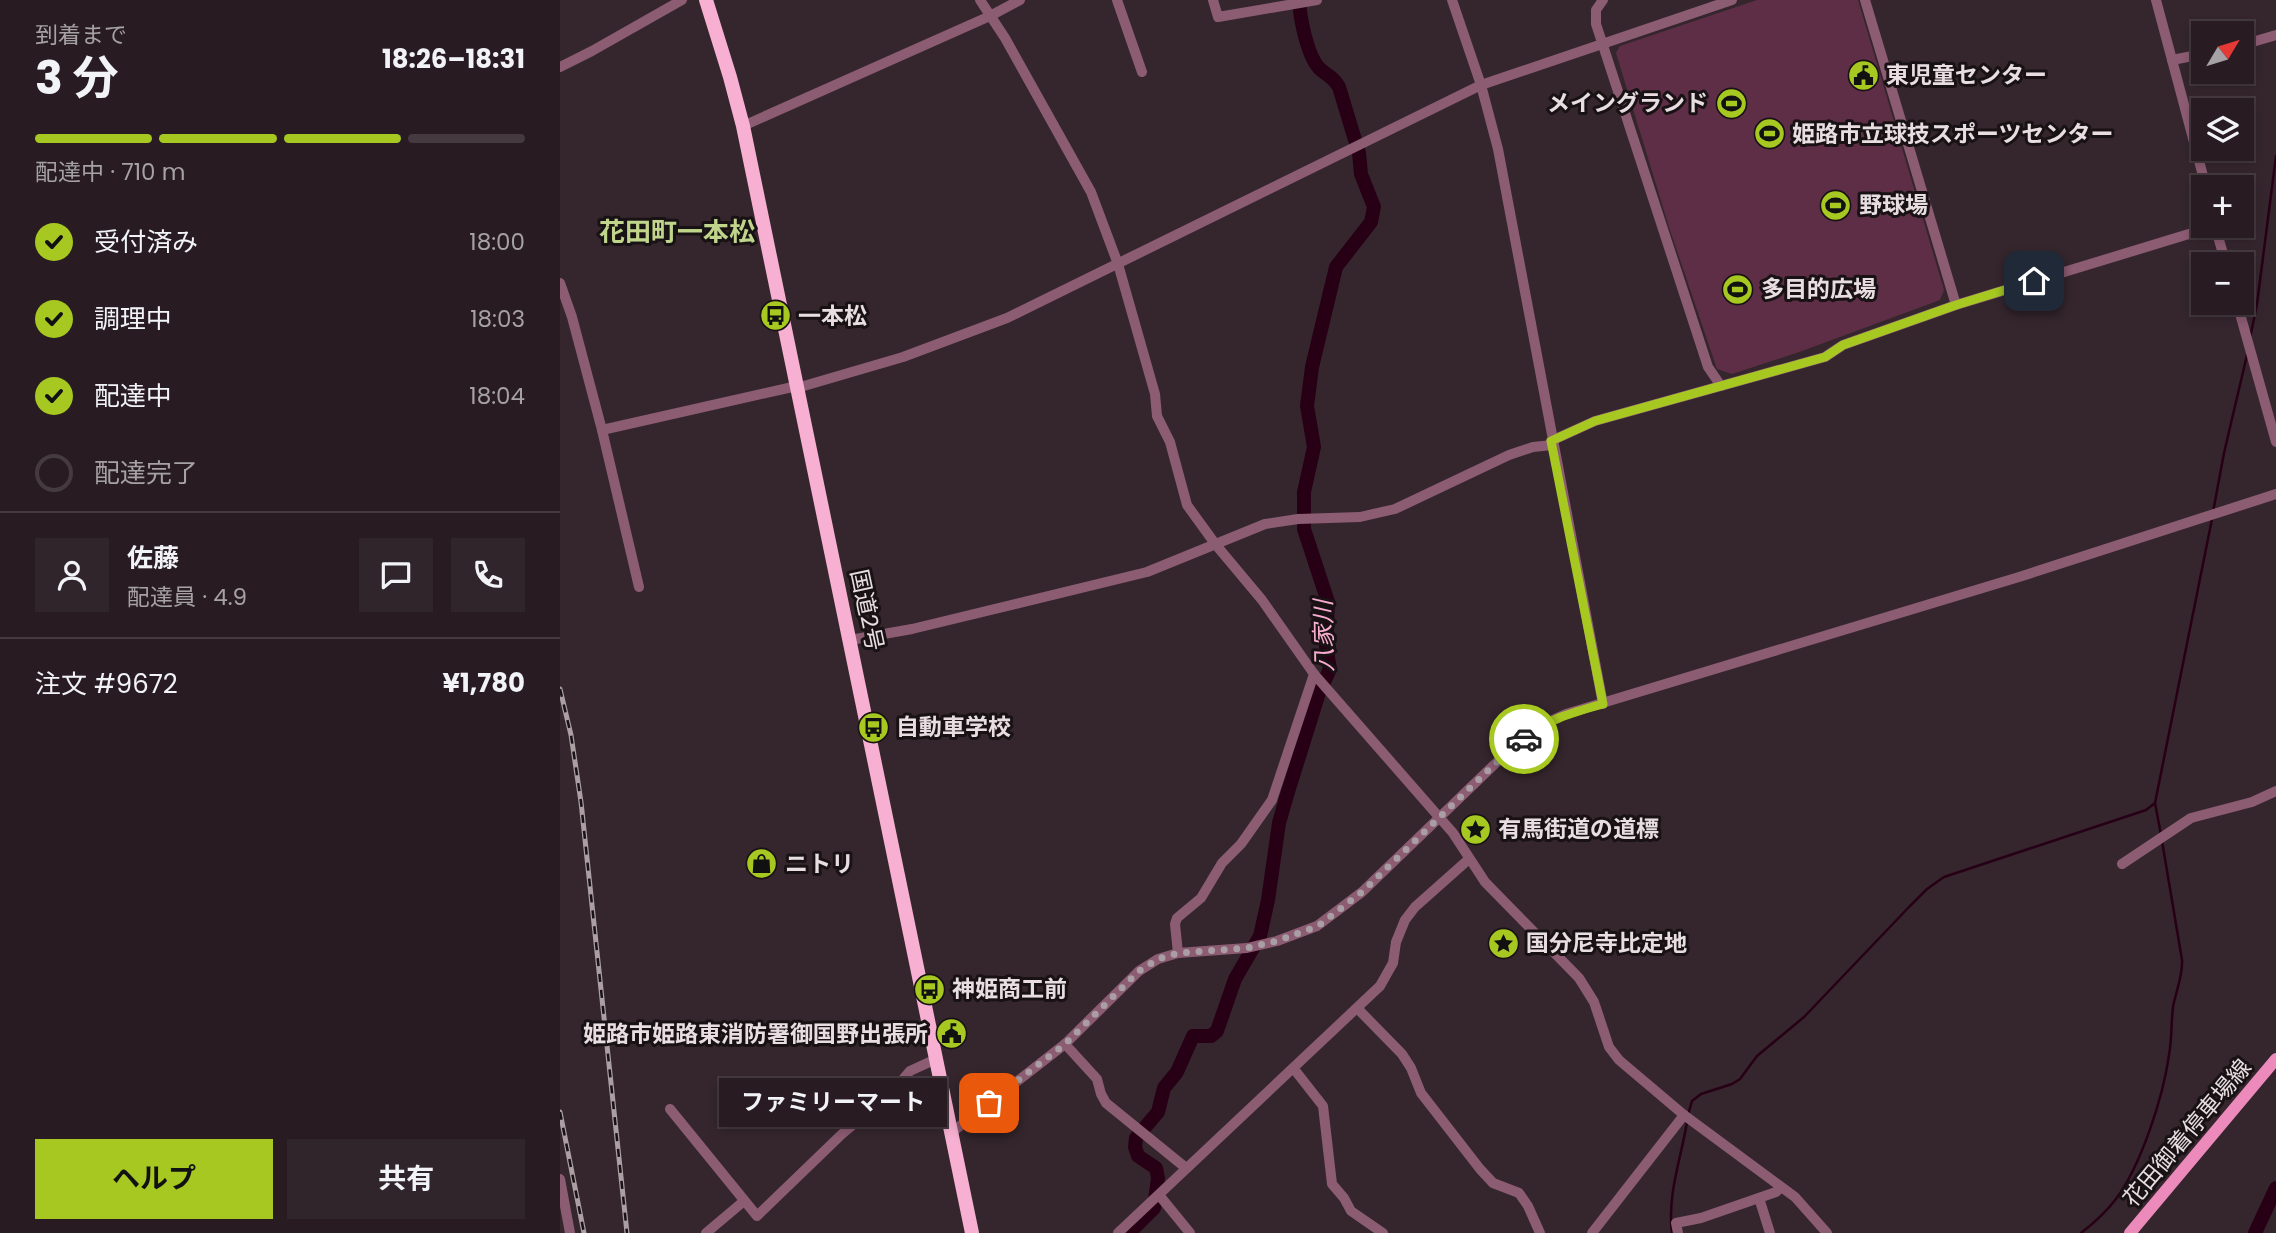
<!DOCTYPE html>
<html lang="ja">
<meta charset="utf-8">
<style>
body{margin:0;font-family:Poppins,"Noto Sans JP",sans-serif;background:#30252a;color:#f1f3f6;height:100vh;display:flex;flex-direction:column;font-size:26px;white-space:nowrap}
*{box-sizing:border-box;margin:0}
p{font-size:23px;color:#a5a1a5}
.icon{flex:none;width:38px;height:38px;fill:none;stroke:currentColor;stroke-width:2;stroke-linecap:round;stroke-linejoin:round}
.map{position:relative;flex:1;overflow:hidden}
.panel{display:flex;flex-direction:column;background:#281c22;width:560px}
.panel>*{flex:none}
.needle{width:46px;rotate:52deg}
.buttons{position:absolute;left:1631px;top:21px;display:grid;gap:14px}
.buttons a{display:grid;place-items:center;width:63px;height:63px;border-radius:0px;background:#281c22;box-shadow:0 4px 10px #0003,0 0 0 2px #443a40;font-size:35px}
.pin{position:absolute;display:grid;place-items:center;width:60px;height:60px;color:#fff;margin:-30px;border-radius:14px;box-shadow:0 4px 10px #0006}
.courier{position:absolute;display:grid;place-items:center;width:70px;height:70px;margin:-35px;border:5px solid #a6c821;border-radius:50%;background:#fff;color:#222;box-shadow:0 2px 9px #0007}
.bubble{position:absolute;height:49px;border-radius:0px;background:#281c22;box-shadow:0 4px 10px #0003,0 0 0 2px #443a40;font-size:23px;font-weight:700;line-height:49px;text-align:center}
.headline em{font-style:normal;font-weight:700}
.headline div{display:flex;flex-direction:column-reverse}
.headline{display:flex;align-items:center;justify-content:space-between;height:119px;padding:0 35px}
h1{font-size:46px;font-weight:700;line-height:52px}
.bar{display:grid;grid-template-columns:repeat(4,1fr);gap:10px 7px;align-content:center;height:84px;padding:0 35px}
.bar i{height:9px;border-radius:5px;background:#443a40}
.bar .selected{background:#a6c821}
.bar p{grid-column:span 4}
.line{display:flex;align-items:center;gap:18px;padding:0 35px;border-top:2px solid #443a40}
.line div{flex:1}
.round{display:grid;place-items:center;flex:none;width:74px;height:74px;border-radius:0px;background:#30252a}
ol{padding:0 35px;list-style:none}
li{display:flex;align-items:center;gap:21px;height:77px}
li p{margin-inline-start:auto}
li .icon{padding:7px;border-radius:50%;background:#a6c821;color:#111;stroke-width:4}
li:last-child{color:#a5a1a5}
li i{width:38px;height:38px;border:4px solid #443a40;border-radius:50%}
.button{display:flex;gap:14px;margin-top:auto;padding:14px 35px}
.button a{flex:1;height:80px;border-radius:0px;background:#a6c821;color:#111;font-size:28px;font-weight:700;line-height:80px;text-align:center}
.button a+a{background:#30252a;color:#f1f3f6}
main{display:flex;flex:1;min-height:0}
.map>svg:first-child{display:block}
</style>
<main>
<section class="panel">
<div class="headline"><div><h1>3 分</h1><p>到着まで</p></div><em>18:26–18:31</em></div>
<div class="bar"><i class="selected"></i><i class="selected"></i><i class="selected"></i><i></i><p>配達中 · 710 m</p></div>
<ol>
<li><svg class="icon" aria-label="check" viewBox="0 0 24 24"><path d="M5 12l5 5 9-10"/></svg>受付済み<p>18:00</p></li>
<li><svg class="icon" aria-label="check" viewBox="0 0 24 24"><path d="M5 12l5 5 9-10"/></svg>調理中<p>18:03</p></li>
<li><svg class="icon" aria-label="check" viewBox="0 0 24 24"><path d="M5 12l5 5 9-10"/></svg>配達中<p>18:04</p></li>
<li><i></i>配達完了</li>
</ol>
<div class="line" style="height:126px"><a class="round"><svg class="icon" aria-label="person" viewBox="0 0 24 24"><circle cx="12" cy="8" r="4"/><path d="M4 21q1-7 8-7t8 7"/></svg></a><div><b>佐藤</b><p>配達員 · 4.9</p></div><a class="round"><svg class="icon" aria-label="chat" viewBox="0 0 24 24"><path d="M4 5h16v11H9l-5 4z"/></svg></a><a class="round"><svg class="icon" aria-label="phone" viewBox="0 0 24 24"><path d="M5 4h4l2 5-3 2q2 4 5 5l2-3 5 2v4C11 20 4 13 5 4z"/></svg></a></div>
<div class="line" style="height:91px"><div>注文 #9672</div><b>¥1,780</b></div>
<div class="button"><a>ヘルプ</a><a>共有</a></div>
</section>
<div class="map">
<svg width="1716" height="1233" viewBox="0 0 1716 1233">
<rect width="100%" height="100%" fill="#35262d"/>
<polygon fill="#5e2e47" points="1197,0 1298,0 1384,290 1380,300 1242,351 1172,374 1157,369 1109,227 1056,53 1060,46"/>
<g fill="none" stroke-linecap="round" stroke-linejoin="round">
<g stroke="#270016" stroke-width="2.5">
<polyline points="1690,338 1697,304 1716,156"/>
<polyline points="1653,512 1664,453 1687,355"/>
<polyline points="1601,835 1595,803 1652,519"/>
<polyline points="1128,1115 1132,1101 1141,1094 1172,1084 1180,1079 1197,1056 1244,1017 1349,907 1367,889 1384,877 1586,810 1595,803"/>
<path d="M1112,1233c-5,-38 9,-74 15,-111"/>
<path d="M1521,1233c13,-10 25,-21 35,-34 25,-34 47,-101 53,-144 3,-16 2,-32 4,-48 3,-16 10,-31 9,-47l-20,-119"/>
</g>
<g stroke="#270016" stroke-width="14">
<path d="M569,1233l25,-25 4,-30 -2,-10 -18,-12 -3,-9 1,-9 22,-26 6,-24 13,-16 16,-36h18l6,-5 18,-52 25,-43 8,-36 11,-77 8,-28 32,-102 11,-24 -4,-23 2,-44 -24,-73v-37l10,-45 -7,-41 5,-39 24,-100 35,-45 3,-15 -13,-33 -2,-21 -20,-66c-7,-12 -12,-11 -20,-19 -12,-13 -19,-50 -20,-68"/>
<polyline points="1695,1233 1716,1188"/>
</g>
<g stroke="#8c5c73" stroke-width="10">
<polyline points="420,0 445,38 531,192 558,264 595,394 597,416 610,442 627,505 656,545 702,600 754,674 893,833 925,882 1019,978 1034,1002 1049,1047 1059,1060 1124,1115 1235,1197 1267,1233"/>
<polyline points="557,0 582,72"/>
<polyline points="653,0 658,17 757,0"/>
<polyline points="892,0 921,85 938,149 1043,704"/>
<polyline points="1043,0 1036,10 1036,24 1148,367 1161,386"/>
<polyline points="1305,0 1396,305"/>
<polyline points="1596,0 1646,187"/>
<polyline points="1682,45 1716,35"/>
<polyline points="1612,60 1643,54"/>
<polyline points="0,67 32,51 122,0"/>
<polyline points="183,126 430,16 460,0"/>
<polyline points="1655,226 1666,264"/>
<polyline points="0,283 12,317 42,430"/>
<polyline points="1677,303 1716,442"/>
<polyline points="237,388 343,357 447,318 921,85 1172,0"/>
<polyline points="991,441 1035,421 1265,357 1283,345 1396,305 1655,226"/>
<polyline points="79,587 42,430 237,386"/>
<polyline points="290,640 352,629 587,572 705,524 738,519 800,517 835,509 949,455 973,447 992,445"/>
<polyline points="1562,864 1631,818 1692,802 1716,791"/>
<polyline points="618,953 615,924 617,918 641,898 662,863 681,844 712,800 754,674"/>
<polyline points="798,1009 842,1054 851,1068 861,1093 920,1169 933,1183 959,1193 968,1206 980,1233"/>
<polyline points="505,1044 537,1079 541,1094 546,1103 626,1168"/>
<polyline points="734,1069 763,1106 772,1184 784,1198 791,1211 823,1233"/>
<polyline points="110,1109 197,1216 282,1134 332,1092 350,1071 376,1059"/>
<polyline points="391,1133 505,1044 579,971 598,959 618,953 687,948 717,941 757,926 802,892 938,761 979,726 1006,714 1459,577 1716,494"/>
<polyline points="0,1179 10,1233"/>
<polyline points="599,1195 630,1233"/>
<polyline points="1199,1198 1210,1233"/>
<polyline points="146,1233 184,1201"/>
<polyline points="558,1233 820,986 833,963 836,942 845,920 855,907 909,859"/>
<polyline points="1032,1233 1124,1115"/>
<polyline points="1118,1233 1116,1223 1141,1218 1216,1192 1221,1187"/>
</g>
<polyline stroke="#ec8abb" stroke-width="12" points="1570,1233 1716,1059"/>
<polyline stroke="#f7b0d1" stroke-width="14" points="146,0 170,77 183,126 412,1233"/>
<defs>
<g id="rail">
<polyline points="0,689 11,735 21,802 67,1233"/>
<polyline points="0,1112 24,1233"/>
</g>
</defs>
<use href="#rail" stroke="#ab9fa4" stroke-width="5"/>
<use href="#rail" stroke="#181214" stroke-width="2.5" stroke-dasharray="8" stroke-linecap="butt"/>
</g>
<g fill="none" stroke-linecap="round" stroke-linejoin="round">
<polyline stroke="#a99ea3" stroke-width="7" stroke-dasharray="0 12.6" points="429,1103 505,1044 579,971 598,959 618,953 687,948 717,941 758,926 802,892 938,761 964,739"/>
<path stroke="#a6c821" stroke-width="9" d="M964,739c23,-20 50,-27 79,-35l-52,-263 44,-20 230,-64 18,-12 113,-40 78,-24"/>
</g>
<defs>
<symbol id="civic-disc" viewBox="-11 -11 22 22"><circle r="9.5" fill="#a6c821" stroke="#181214"/><path d="M-.6-6.5H3V-4.5H.6V-3L4-1V1h2V6H-6V1h2V-1L-.6-3ZM-1.2 2.5V6h2.4V2.5Z" fill="#111"/></symbol>
<symbol id="stadium-disc" viewBox="-11 -11 22 22"><circle r="9.5" fill="#a6c821" stroke="#181214"/><path d="M0-5a6.5 5 0 1 0 0 10a6.5 5 0 1 0 0-10ZM-3.5-1.8h7v3.6h-7Z" fill="#111"/></symbol>
<symbol id="bus-disc" viewBox="-11 -11 22 22"><circle r="9.5" fill="#a6c821" stroke="#181214"/><path d="M-5-6H5V4H4V6H2V4H-2V6H-4V4H-5ZM-3.5-4V0h7V-4ZM-3.5 1.2v1.5H-2V1.2ZM2 1.2v1.5H3.5V1.2Z" fill="#111"/></symbol>
<symbol id="sight-disc" viewBox="-11 -11 22 22"><circle r="9.5" fill="#a6c821" stroke="#181214"/><path d="M0-6L1.8-2.2L6-1.7L2.9 1.2L3.7 5.4L0 3.3L-3.7 5.4L-2.9 1.2L-6-1.7L-1.8-2.2Z" fill="#111"/></symbol>
<symbol id="shop-disc" viewBox="-11 -11 22 22"><circle r="9.5" fill="#a6c821" stroke="#181214"/><path d="M-5-2.5h2.3a2.7 3.5 0 0 1 5.4 0H5L5.5 6h-11ZM-1.5-2.5h3a1.5 2.3 0 0 0-3 0Z" fill="#111"/></symbol>
</defs>
<g fill-rule="evenodd">
<use href="#civic-disc" x="1286" y="58" width="35" height="35"/>
<use href="#stadium-disc" x="1154" y="86" width="35" height="35"/>
<use href="#stadium-disc" x="1192" y="116" width="35" height="35"/>
<use href="#stadium-disc" x="1258" y="188" width="35" height="35"/>
<use href="#stadium-disc" x="1160" y="272" width="35" height="35"/>
<use href="#bus-disc" x="198" y="298" width="35" height="35"/>
<use href="#bus-disc" x="296" y="710" width="35" height="35"/>
<use href="#sight-disc" x="898" y="812" width="35" height="35"/>
<use href="#shop-disc" x="184" y="846" width="35" height="35"/>
<use href="#sight-disc" x="926" y="926" width="35" height="35"/>
<use href="#bus-disc" x="352" y="972" width="35" height="35"/>
<use href="#civic-disc" x="374" y="1016" width="35" height="35"/>
</g>
<g text-anchor="middle" stroke-width="6" stroke-linejoin="round" paint-order="stroke">
<g font-size="23" font-weight="bold" fill="#e8dee2" stroke="#181214" text-anchor="start">
<text x="1326" y="83">東児童センター</text>
<text x="1148" y="111" text-anchor="end">メイングランド</text>
<text x="1232" y="142">姫路市立球技スポーツセンター</text>
<text x="1299" y="213">野球場</text>
<text x="1201" y="297">多目的広場</text>
<text x="238" y="324">一本松</text>
<text x="336" y="735">自動車学校</text>
<text x="938" y="837">有馬街道の道標</text>
<text x="225" y="872">ニトリ</text>
<text x="966" y="951">国分尼寺比定地</text>
<text x="392" y="997">神姫商工前</text>
<text x="368" y="1042" text-anchor="end">姫路市姫路東消防署御国野出張所</text>
</g>
<g font-size="23" fill="#e8dee2" stroke="#181214">
<text transform="translate(307 610) rotate(78)" y="8">国道2号</text>
<text transform="translate(1627 1133) rotate(-50)" y="8">花田御着停車場線</text>
</g>
<g font-size="24" font-style="italic" fill="#f9acd0" stroke="#181214">
<text transform="translate(764 636) rotate(-91)" y="8">八家川</text>
</g>
<g font-size="26" font-weight="bold" fill="#c0d58b" stroke="#181214">
<text x="117" y="241">花田町一本松</text>
</g>
</g>
</svg>
<div class="buttons">
<a><svg class="needle" viewBox="-14 -14 28 28"><path d="M0-13l5 13h-10z" fill="#e53935"/><path d="M0 13l5-13h-10z" fill="#a5a1a5"/></svg></a>
<a><svg class="icon" aria-label="layers" viewBox="0 0 24 24"><path d="M12 4l9 5-9 5-9-5zM3 14l9 5 9-5"/></svg></a>
<a>+</a>
<a>−</a>
</div>
<div class="pin" style="left:429px;top:1103px;background:#ea580c"><svg class="icon" aria-label="bag" viewBox="0 0 24 24"><path d="M5 8h14l-1 12H6zM9 8a3 3 0 0 1 6 0"/></svg></div>
<div class="pin" style="left:1474px;top:281px;background:#1f2937"><svg class="icon" aria-label="home" viewBox="0 0 24 24"><path d="M3 11l9-7 9 7M6 9v11h12V9"/></svg></div>
<div class="courier" style="left:964px;top:739px"><svg class="icon" aria-label="car" viewBox="0 0 24 24"><path d="M5 17H2v-5l4-1 3-4h7l3 4 3 1v5h-3M9 17h6M6 11h13"/><circle cx="7" cy="17" r="2"/><circle cx="17" cy="17" r="2"/></svg></div>
<div class="bubble" style="left:159px;top:1078px;width:228px">ファミリーマート</div>
</div>
</main>
